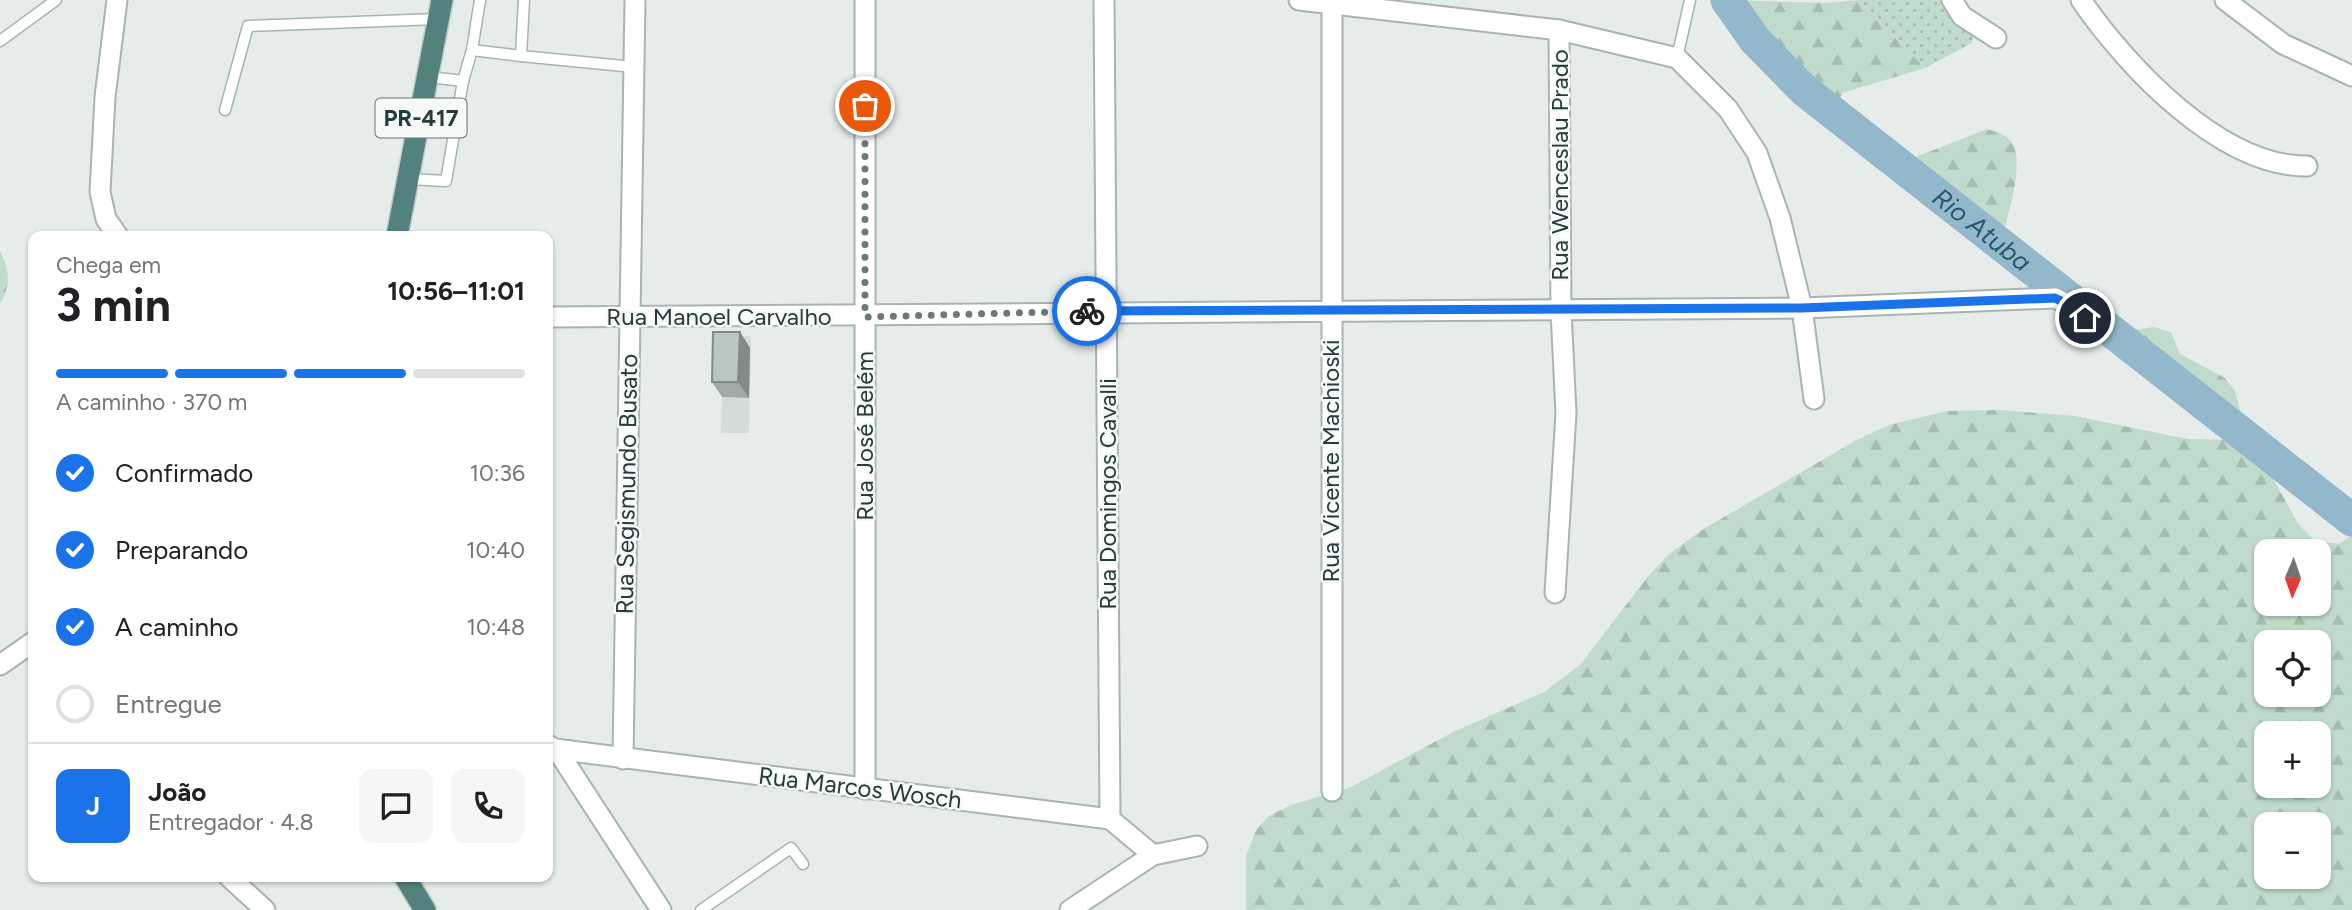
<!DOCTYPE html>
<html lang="pt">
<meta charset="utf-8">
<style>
body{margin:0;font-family:Figtree,sans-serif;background:#f6f6f6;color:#202124;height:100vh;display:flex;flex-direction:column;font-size:26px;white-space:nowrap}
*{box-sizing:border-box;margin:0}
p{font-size:23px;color:#757577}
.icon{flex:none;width:38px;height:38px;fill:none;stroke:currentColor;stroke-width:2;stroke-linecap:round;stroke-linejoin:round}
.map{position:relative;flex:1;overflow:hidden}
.sheet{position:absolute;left:28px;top:231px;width:525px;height:651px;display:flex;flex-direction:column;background:#fff;border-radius:14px;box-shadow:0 2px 5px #0004}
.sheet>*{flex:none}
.needle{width:46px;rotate:182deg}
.fabs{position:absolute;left:2254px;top:539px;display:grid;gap:14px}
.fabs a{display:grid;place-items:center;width:77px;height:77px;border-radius:14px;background:#fff;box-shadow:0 2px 5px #0004;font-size:35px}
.pin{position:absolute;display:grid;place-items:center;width:60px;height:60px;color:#fff;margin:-30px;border:4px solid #fff;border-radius:50%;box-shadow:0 2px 7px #0007}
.courier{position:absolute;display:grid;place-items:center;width:70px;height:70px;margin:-35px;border:5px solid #1a73e8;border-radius:50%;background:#fff;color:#222;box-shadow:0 2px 9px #0007}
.summary em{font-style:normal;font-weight:700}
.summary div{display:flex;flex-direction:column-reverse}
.summary{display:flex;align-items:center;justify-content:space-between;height:119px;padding:0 28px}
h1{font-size:46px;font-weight:700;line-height:52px}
.bar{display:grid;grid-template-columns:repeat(4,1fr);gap:10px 7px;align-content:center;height:84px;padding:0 28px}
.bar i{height:9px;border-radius:5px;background:#e0e0e0}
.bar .current{background:#1a73e8}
.bar p{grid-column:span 4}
.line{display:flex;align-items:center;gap:18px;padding:0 28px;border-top:2px solid #e0e0e0}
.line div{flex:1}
.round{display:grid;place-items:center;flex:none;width:74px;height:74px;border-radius:14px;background:#f6f6f6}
ol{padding:0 28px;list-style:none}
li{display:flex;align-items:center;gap:21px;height:77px}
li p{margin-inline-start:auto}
li .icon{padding:7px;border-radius:50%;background:#1a73e8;color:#fff;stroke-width:4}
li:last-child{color:#757577}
li i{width:38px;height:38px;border:4px solid #e0e0e0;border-radius:50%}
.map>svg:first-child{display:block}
</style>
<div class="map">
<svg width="2352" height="910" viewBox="0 0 2352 910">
<defs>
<pattern id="grass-dots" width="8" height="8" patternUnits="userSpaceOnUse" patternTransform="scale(1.75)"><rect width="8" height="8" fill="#c0dbcc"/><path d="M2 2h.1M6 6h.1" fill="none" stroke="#a5bdb0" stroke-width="1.8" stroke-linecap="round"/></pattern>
<pattern id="forest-firs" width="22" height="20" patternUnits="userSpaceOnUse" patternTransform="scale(1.75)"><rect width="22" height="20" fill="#c0dbcc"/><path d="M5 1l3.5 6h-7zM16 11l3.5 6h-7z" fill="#a5bdb0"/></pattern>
</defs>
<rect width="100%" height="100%" fill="#e5ecea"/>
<polygon fill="#d3dcda" points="724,335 751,336 749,433 721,433"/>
<polygon fill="url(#grass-dots)" points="1858,0 1959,0 1977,18 1972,43 1925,68"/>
<g fill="url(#forest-firs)" fill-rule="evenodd">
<polygon points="1732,0 1825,3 1858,0 1925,68 1842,93 1833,118 1781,72"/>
<path d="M1987,129c11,3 22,6 27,18 10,23 -9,75 -14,99l-105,-81z"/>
<path d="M0,251c10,19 11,34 0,53z"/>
<path d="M2154,327l17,5 9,22 45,24 10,13 6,22 17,38 40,73 17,17 24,3 13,-9v375h-1106v-54l10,-26 13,-14 22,-11 60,-18 102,-55 91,-40 36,-27 69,-90 20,-21 36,-26 150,-87 34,-16 58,-14 54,-1 74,6 112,23 53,1 8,-12 -10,-11 -119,-85zM2266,551h53v53h-53zM2266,642h53v53h-53zM2266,733h53v53h-53zM2266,824h53v53h-53z"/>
</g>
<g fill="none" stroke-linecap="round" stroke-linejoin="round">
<path stroke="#94b8cb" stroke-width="33" id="s1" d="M1727,0l28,40 49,50 548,430"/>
<defs>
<g id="service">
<polyline points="0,41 56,0"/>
<polyline points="472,50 521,56 524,0"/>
<polyline points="521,56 634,67"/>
<polyline points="1677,58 1690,0"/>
<polyline points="429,77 463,81 472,50 480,0"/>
<polyline points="225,110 248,26 438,19"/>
<polyline points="409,179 446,181 463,81"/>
<polyline points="701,910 791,848 803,864"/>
</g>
<g id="minor">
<polyline points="117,0 105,97 100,192 106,219 118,236"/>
<polyline points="865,0 865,789"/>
<polyline points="1104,0 1110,819"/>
<polyline points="1299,0 1559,30 1677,58 1728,109 1757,153 1780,218 1802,308 1814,399"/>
<polyline points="1952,0 1962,16 1996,38"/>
<path d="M2081,0c46,67 140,167 226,166"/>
<polyline points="2225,0 2283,44 2352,76"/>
<polyline points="1332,4 1332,791"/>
<polyline points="548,317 1802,308 2055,298 2073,307 2096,329"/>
<polyline points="1555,593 1566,413 1561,311 1559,30"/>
<polyline points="0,665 33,642"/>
<polyline points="550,746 561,756 661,910"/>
<polyline points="555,749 1110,819 1153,855"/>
<polyline points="623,759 635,0"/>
<polyline points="229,877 265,910"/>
<polyline points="1070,910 1153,855 1197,846"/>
</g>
<g id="trunk">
<polyline points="397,236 442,0"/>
<polyline points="405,877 425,910"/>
</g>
</defs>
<use href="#service" stroke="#a8b4b2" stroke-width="13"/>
<use href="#minor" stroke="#a8b4b2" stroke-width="23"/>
<use href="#trunk" stroke="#c2c8c8" stroke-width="24"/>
<use href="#service" stroke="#fff" stroke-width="10"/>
<use href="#minor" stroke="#fff" stroke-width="19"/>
<use href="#trunk" stroke="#52817e" stroke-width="21"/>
</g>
<polygon fill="#a0aba9" points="740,332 750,348 749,398 722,397 712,382"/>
<polygon fill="#828b89" points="740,332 750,348 749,398 738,382"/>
<polygon fill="#bac7c4" stroke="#828b89" stroke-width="2" points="713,332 740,332 738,382 712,382"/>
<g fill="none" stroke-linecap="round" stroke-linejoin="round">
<polyline stroke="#697a78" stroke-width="7" stroke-dasharray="0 12.6" points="865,106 865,317 1087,311"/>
<polyline stroke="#1a73e8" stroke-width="9" points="1087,311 1802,308 2055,298 2073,307 2085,318"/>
</g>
<g text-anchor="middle" stroke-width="5" stroke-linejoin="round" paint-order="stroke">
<rect fill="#f5f9f8" stroke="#647573" stroke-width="2" x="375.5" y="98.5" width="91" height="39" rx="5"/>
<g font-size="23" font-weight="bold" fill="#263c3a">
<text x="421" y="126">PR-417</text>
</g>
<g font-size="24" fill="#263c3a" stroke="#f5f9f8">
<text transform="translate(1560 165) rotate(-90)" y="8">Rua Wenceslau Prado</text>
<text x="719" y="325">Rua Manoel Carvalho</text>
<text transform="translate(865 436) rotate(-90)" y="8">Rua José Belém</text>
<text transform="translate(1331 461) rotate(-90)" y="8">Rua Vicente Machioski</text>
<text transform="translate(627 484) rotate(-89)" y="8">Rua Segismundo Busato</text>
<text transform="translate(1108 494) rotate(-90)" y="8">Rua Domingos Cavalli</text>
<text transform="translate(860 788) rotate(7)" y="8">Rua Marcos Wosch</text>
</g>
<g font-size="26" font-style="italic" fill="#275872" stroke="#f5f9f8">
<text dy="9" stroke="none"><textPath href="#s1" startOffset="345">Rio Atuba</textPath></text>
</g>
</g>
</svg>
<div class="fabs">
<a><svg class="needle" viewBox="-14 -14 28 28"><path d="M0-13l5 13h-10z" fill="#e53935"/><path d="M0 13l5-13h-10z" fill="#757577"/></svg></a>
<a><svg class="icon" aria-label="locate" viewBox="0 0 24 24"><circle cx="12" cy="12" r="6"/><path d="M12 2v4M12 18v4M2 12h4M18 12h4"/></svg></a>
<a>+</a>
<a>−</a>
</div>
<div class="pin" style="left:865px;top:106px;background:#ea580c"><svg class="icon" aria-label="bag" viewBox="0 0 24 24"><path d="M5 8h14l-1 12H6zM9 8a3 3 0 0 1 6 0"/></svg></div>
<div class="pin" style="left:2085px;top:318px;background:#1f2937"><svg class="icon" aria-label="home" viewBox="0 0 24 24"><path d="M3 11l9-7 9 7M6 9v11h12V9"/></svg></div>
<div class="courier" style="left:1087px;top:311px"><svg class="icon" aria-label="bike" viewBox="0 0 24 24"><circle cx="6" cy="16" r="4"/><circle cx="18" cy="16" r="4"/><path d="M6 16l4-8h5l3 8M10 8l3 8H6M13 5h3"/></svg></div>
<section class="sheet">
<div class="summary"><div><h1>3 min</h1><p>Chega em</p></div><em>10:56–11:01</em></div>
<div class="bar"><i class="current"></i><i class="current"></i><i class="current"></i><i></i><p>A caminho · 370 m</p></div>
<ol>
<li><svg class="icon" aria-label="check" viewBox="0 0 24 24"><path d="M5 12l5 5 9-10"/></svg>Confirmado<p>10:36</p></li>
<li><svg class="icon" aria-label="check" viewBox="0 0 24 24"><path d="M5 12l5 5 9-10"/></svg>Preparando<p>10:40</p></li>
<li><svg class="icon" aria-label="check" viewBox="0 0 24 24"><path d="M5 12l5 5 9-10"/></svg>A caminho<p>10:48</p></li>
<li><i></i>Entregue</li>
</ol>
<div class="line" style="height:126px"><b class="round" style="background:#1a73e8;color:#fff">J</b><div><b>João</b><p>Entregador · 4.8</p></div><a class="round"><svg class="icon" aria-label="chat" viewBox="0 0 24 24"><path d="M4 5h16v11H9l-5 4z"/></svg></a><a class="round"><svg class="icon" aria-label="phone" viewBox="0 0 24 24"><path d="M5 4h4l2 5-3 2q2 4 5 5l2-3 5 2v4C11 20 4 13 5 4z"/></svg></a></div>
</section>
</div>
